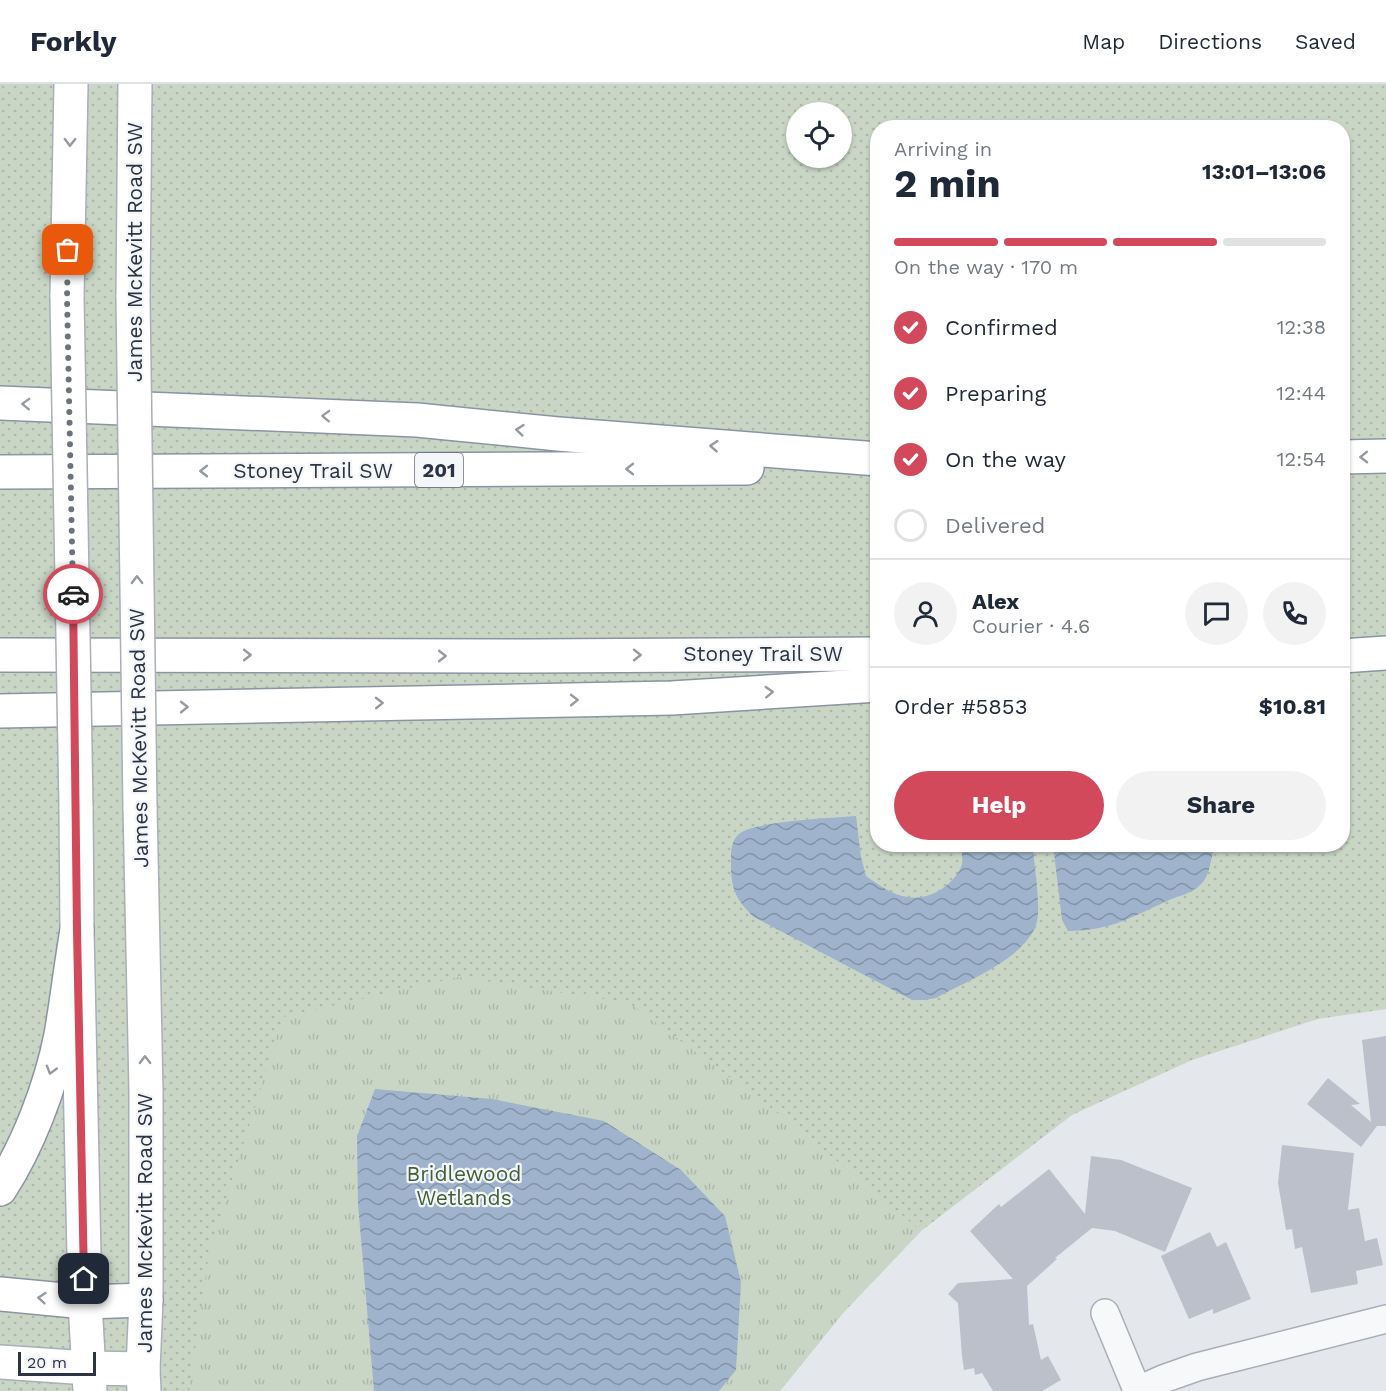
<!DOCTYPE html>
<meta charset="utf-8">
<style>
body{margin:0;font-family:"Work Sans",sans-serif;background:#f2f2f3;color:#1f2937;height:100vh;display:flex;flex-direction:column;font-size:22px;white-space:nowrap}
*{box-sizing:border-box;margin:0}
p{font-size:20px;color:#747a83}
.icon{flex:none;width:33px;height:33px;fill:none;stroke:currentColor;stroke-width:2;stroke-linecap:round;stroke-linejoin:round}
.map{position:relative;flex:1;overflow:hidden}
.panel{position:absolute;left:870px;top:36px;width:480px;height:732px;display:flex;flex-direction:column;background:#fff;border-radius:24px;box-shadow:0 2px 4px #0004}
.panel>*{flex:none}
.buttons{position:absolute;left:786px;top:18px;display:grid;gap:12px}
.buttons a{display:grid;place-items:center;width:66px;height:66px;border-radius:50%;background:#fff;box-shadow:0 2px 4px #0004;font-size:30px}
.scale{position:absolute;left:18px;bottom:15px;width:78px;box-sizing:border-box;padding-left:6px;border:3px solid #2b3445;border-top:0;font-size:16px;line-height:21px;white-space:nowrap;color:#2b3445;-webkit-text-stroke:4px #f4f6f9;paint-order:stroke}
.pin{position:absolute;display:grid;place-items:center;width:51px;height:51px;color:#fff;margin:-26px;border-radius:12px;box-shadow:0 3px 9px #0006}
.courier{position:absolute;display:grid;place-items:center;width:60px;height:60px;margin:-30px;border:4px solid #d1495b;border-radius:50%;background:#fff;color:#222;box-shadow:0 2px 8px #0007}
.overview em{font-style:normal;font-weight:700}
.overview div{display:flex;flex-direction:column-reverse}
.overview{display:flex;align-items:center;justify-content:space-between;height:102px;padding:0 24px}
h1{font-size:39px;font-weight:700;line-height:45px}
.bar{display:grid;grid-template-columns:repeat(4,1fr);gap:9px 6px;align-content:center;height:72px;padding:0 24px}
.bar i{height:8px;border-radius:4px;background:#e0e1e3}
.bar .active{background:#d1495b}
.bar p{grid-column:span 4}
.line{display:flex;align-items:center;gap:15px;padding:0 24px;border-top:2px solid #e0e1e3}
.line div{flex:1}
.round{display:grid;place-items:center;flex:none;width:63px;height:63px;border-radius:32px;background:#f2f2f3}
ol{padding:0 24px;list-style:none}
li{display:flex;align-items:center;gap:18px;height:66px}
li p{margin-inline-start:auto}
li .icon{padding:6px;border-radius:50%;background:#d1495b;color:#fff;stroke-width:4}
li:last-child{color:#747a83}
li i{width:33px;height:33px;border:3px solid #e0e1e3;border-radius:50%}
.action{display:flex;gap:12px;margin-top:auto;padding:12px 24px}
.action a{flex:1;height:69px;border-radius:36px;background:#d1495b;color:#fff;font-size:24px;font-weight:700;line-height:69px;text-align:center}
.action a+a{background:#f2f2f3;color:#1f2937}
header{display:flex;align-items:center;gap:36px;box-sizing:border-box;height:84px;padding:0 30px;background:#fff;border-bottom:2px solid #e0e1e3}
header strong{font-size:28px}
nav{display:flex;gap:33px;margin-inline-start:auto;font-size:21px}
.map>svg:first-child{display:block}
</style>
<header>
<strong>Forkly</strong>
<nav><a>Map</a><a>Directions</a><a>Saved</a></nav>
</header>
<div class="map">
<svg width="1386" height="1307" viewBox="0 0 1386 1307">
<defs>
<pattern id="grass-dots" width="8" height="8" patternUnits="userSpaceOnUse" patternTransform="scale(1.5)"><rect width="8" height="8" fill="#c9d6c5"/><path d="M2 2h.1M6 6h.1" fill="none" stroke="#adb8ab" stroke-width="1.8" stroke-linecap="round"/></pattern>
<pattern id="park-tufts" width="24" height="20" patternUnits="userSpaceOnUse" patternTransform="scale(1.5)"><rect width="24" height="20" fill="#c9d6c5"/><path d="M3 7l-1-3M5 7V3M7 7l1-3M15 17l-1-3M17 17v-4M19 17l1-3" fill="none" stroke="#adb8ab"/></pattern>
<pattern id="water-waves" width="16" height="10" patternUnits="userSpaceOnUse" patternTransform="scale(1.5)"><rect width="16" height="10" fill="#9fb4cc"/><path d="M0 5q4-4 8 0t8 0" fill="none" stroke="#8293a7"/></pattern>
</defs>
<rect width="100%" height="100%" fill="#e4e7ec"/>
<path fill="url(#grass-dots)" fill-rule="evenodd" d="M0,0h1386v925l-68,10 -126,41 -120,55 -151,116 -78,82 -63,78h-780zM796,28h46v46h-46zM878,44h464v716h-464z"/>
<polygon fill="url(#park-tufts)" points="458,893 630,919 795,1042 921,1147 843,1229 780,1307 189,1307 209,1170 283,933"/>
<g fill="url(#water-waves)">
<path d="M856,732l5,41 5,19c13,9 26,19 42,21 20,4 45,-11 53,-30 3,-6 0,-16 0,-22h72c1,22 6,46 5,69 -1,40 -71,67 -102,84l-11,2h-13l-158,-83c-18,-17 -23,-28 -23,-52 0,-11 -1,-23 8,-31 15,-13 94,-16 117,-18z"/>
<path d="M1053,761v-1l164,1c-8,9 -4,30 -18,41 -8,7 -20,10 -30,14 -37,17 -59,31 -101,31l-6,-11z"/>
<polygon points="375,1005 492,1015 604,1037 681,1086 725,1132 741,1198 736,1286 719,1307 374,1307 358,1120 357,1052"/>
</g>
<g fill="#bbc0ca">
<polygon points="1386,952 1386,1042 1377,1042 1361,1063 1307,1020 1328,994 1360,1020 1351,1021 1371,1038 1362,956"/>
<polygon points="1282,1061 1354,1069 1348,1126 1359,1124 1365,1157 1377,1154 1383,1181 1356,1187 1358,1200 1311,1209 1302,1163 1295,1165 1292,1145 1286,1146 1278,1099"/>
<polygon points="1091,1072 1121,1076 1192,1104 1165,1168 1115,1147 1092,1144 1055,1174 1057,1175 1027,1202 1029,1241 1033,1240 1041,1276 1048,1272 1061,1296 1042,1307 993,1307 982,1289 975,1291 974,1284 964,1286 962,1272 958,1219 948,1210 958,1199 1013,1195 970,1147 999,1120 1001,1123 1049,1085 1085,1130"/>
<polygon points="1210,1148 1217,1163 1226,1158 1251,1215 1213,1230 1213,1225 1189,1235 1161,1172"/>
</g>
<g fill="none" stroke-linecap="round" stroke-linejoin="round">
<defs>
<g id="street">
<polyline points="1105,1229 1137,1306"/>
<polyline points="1136,1307 1163,1295 1197,1283 1386,1235"/>
</g>
<g id="secondary">
<polyline points="67,213 71,0"/>
<polyline points="133,213 135,0"/>
<polyline points="76,723 77,846 85,1218 90,1307"/>
<polyline points="140,723 146,1007 146,1216 143,1285 144,1307"/>
<polyline points="0,1278 88,1284 143,1285"/>
</g>
<g id="highway">
<polyline points="0,319 417,336 558,350 878,375"/>
<polyline points="1342,373 1386,372"/>
<polyline points="0,388 747,384"/>
<polyline points="0,571 528,572 878,570"/>
<polyline points="1342,572 1386,569"/>
<polyline points="0,627 672,614 878,601"/>
<path d="M0,1105c28,-43 51,-103 61,-154 6,-35 10,-70 16,-105"/>
<polyline points="0,1210 85,1218 146,1216"/>
</g>
</defs>
<use href="#street" stroke="#a9aeb7" stroke-width="30"/>
<use href="#secondary" stroke="#a9aeb7" stroke-width="36"/>
<use href="#highway" stroke="#8b94a3" stroke-width="36"/>
<use href="#street" stroke="#f7f8fa" stroke-width="27"/>
<use href="#secondary" stroke="#fff" stroke-width="33"/>
<use href="#highway" stroke="#fff" stroke-width="33"/>
<defs>
<g id="secondary-bridge">
<polyline points="67,213 76,723"/>
<polyline points="133,213 140,723"/>
</g>
</defs>
<use href="#secondary-bridge" stroke="#a9aeb7" stroke-width="36" stroke-linecap="butt"/>
<use href="#secondary-bridge" stroke="#fff" stroke-width="33"/>
</g>
<defs><path id="oneway-chevron" d="M-2-3.5L2.5 0L-2 3.5" fill="none" stroke-width="1.6" stroke-linecap="round" stroke-linejoin="round" transform="scale(1.5)"/></defs>
<g stroke="#959aa2">
<use href="#oneway-chevron" transform="translate(70 58) rotate(91)"/>
<use href="#oneway-chevron" transform="translate(26 320) rotate(-178)"/>
<use href="#oneway-chevron" transform="translate(326 332) rotate(-178)"/>
<use href="#oneway-chevron" transform="translate(520 346) rotate(-174)"/>
<use href="#oneway-chevron" transform="translate(714 362) rotate(-176)"/>
<use href="#oneway-chevron" transform="translate(1364 373) rotate(179)"/>
<use href="#oneway-chevron" transform="translate(630 385) rotate(180)"/>
<use href="#oneway-chevron" transform="translate(204 387) rotate(180)"/>
<use href="#oneway-chevron" transform="translate(137 496) rotate(-91)"/>
<use href="#oneway-chevron" transform="translate(247 571)"/>
<use href="#oneway-chevron" transform="translate(637 571)"/>
<use href="#oneway-chevron" transform="translate(442 572)"/>
<use href="#oneway-chevron" transform="translate(769 608) rotate(-3)"/>
<use href="#oneway-chevron" transform="translate(574 616) rotate(-1)"/>
<use href="#oneway-chevron" transform="translate(379 619) rotate(-1)"/>
<use href="#oneway-chevron" transform="translate(184 623) rotate(-1)"/>
<use href="#oneway-chevron" transform="translate(145 976) rotate(-91)"/>
<use href="#oneway-chevron" transform="translate(51 986) rotate(106)"/>
<use href="#oneway-chevron" transform="translate(42 1214) rotate(-175)"/>
</g>
<g fill="none" stroke-linecap="round" stroke-linejoin="round">
<polyline stroke="#6c737f" stroke-width="6" stroke-dasharray="0 10.8" points="68,166 67,213 73,510"/>
<polyline stroke="#d1495b" stroke-width="8" points="73,510 77,846 84,1195"/>
</g>
<g text-anchor="middle" stroke-width="4.5" stroke-linejoin="round" paint-order="stroke">
<rect fill="#f4f6f9" stroke="#676e7b" stroke-width="1.5" x="415" y="369" width="48" height="34" rx="4.5"/>
<g font-size="20" font-weight="bold" fill="#2b3445">
<text x="439" y="393">201</text>
</g>
<g font-size="21" fill="#2b3445" stroke="#f4f6f9">
<text transform="translate(135 168) rotate(-90)" y="7">James McKevitt Road SW</text>
<text x="313" y="394">Stoney Trail SW</text>
<text x="763" y="577">Stoney Trail SW</text>
<text transform="translate(139 654) rotate(-91)" y="7">James McKevitt Road SW</text>
<text transform="translate(145 1139) rotate(-90)" y="7">James McKevitt Road SW</text>
</g>
<g font-size="21" fill="#3f6138" stroke="#f4f6f9">
<text x="464" y="1097">Bridlewood<tspan x="464" dy="24">Wetlands</tspan></text>
</g>
</g>
</svg>
<div class="buttons">
<a><svg class="icon" aria-label="locate" viewBox="0 0 24 24"><circle cx="12" cy="12" r="6"/><path d="M12 2v4M12 18v4M2 12h4M18 12h4"/></svg></a>
</div>
<div class="scale">20 m</div>
<div class="pin" style="left:68px;top:166px;background:#ea580c"><svg class="icon" aria-label="bag" viewBox="0 0 24 24"><path d="M5 8h14l-1 12H6zM9 8a3 3 0 0 1 6 0"/></svg></div>
<div class="pin" style="left:84px;top:1195px;background:#1f2937"><svg class="icon" aria-label="home" viewBox="0 0 24 24"><path d="M3 11l9-7 9 7M6 9v11h12V9"/></svg></div>
<div class="courier" style="left:73px;top:510px"><svg class="icon" aria-label="car" viewBox="0 0 24 24"><path d="M5 17H2v-5l4-1 3-4h7l3 4 3 1v5h-3M9 17h6M6 11h13"/><circle cx="7" cy="17" r="2"/><circle cx="17" cy="17" r="2"/></svg></div>
<section class="panel">
<div class="overview"><div><h1>2 min</h1><p>Arriving in</p></div><em>13:01–13:06</em></div>
<div class="bar"><i class="active"></i><i class="active"></i><i class="active"></i><i></i><p>On the way · 170 m</p></div>
<ol>
<li><svg class="icon" aria-label="check" viewBox="0 0 24 24"><path d="M5 12l5 5 9-10"/></svg>Confirmed<p>12:38</p></li>
<li><svg class="icon" aria-label="check" viewBox="0 0 24 24"><path d="M5 12l5 5 9-10"/></svg>Preparing<p>12:44</p></li>
<li><svg class="icon" aria-label="check" viewBox="0 0 24 24"><path d="M5 12l5 5 9-10"/></svg>On the way<p>12:54</p></li>
<li><i></i>Delivered</li>
</ol>
<div class="line" style="height:108px"><a class="round"><svg class="icon" aria-label="person" viewBox="0 0 24 24"><circle cx="12" cy="8" r="4"/><path d="M4 21q1-7 8-7t8 7"/></svg></a><div><b>Alex</b><p>Courier · 4.6</p></div><a class="round"><svg class="icon" aria-label="chat" viewBox="0 0 24 24"><path d="M4 5h16v11H9l-5 4z"/></svg></a><a class="round"><svg class="icon" aria-label="phone" viewBox="0 0 24 24"><path d="M5 4h4l2 5-3 2q2 4 5 5l2-3 5 2v4C11 20 4 13 5 4z"/></svg></a></div>
<div class="line" style="height:78px"><div>Order #5853</div><b>$10.81</b></div>
<div class="action"><a>Help</a><a>Share</a></div>
</section>
</div>
